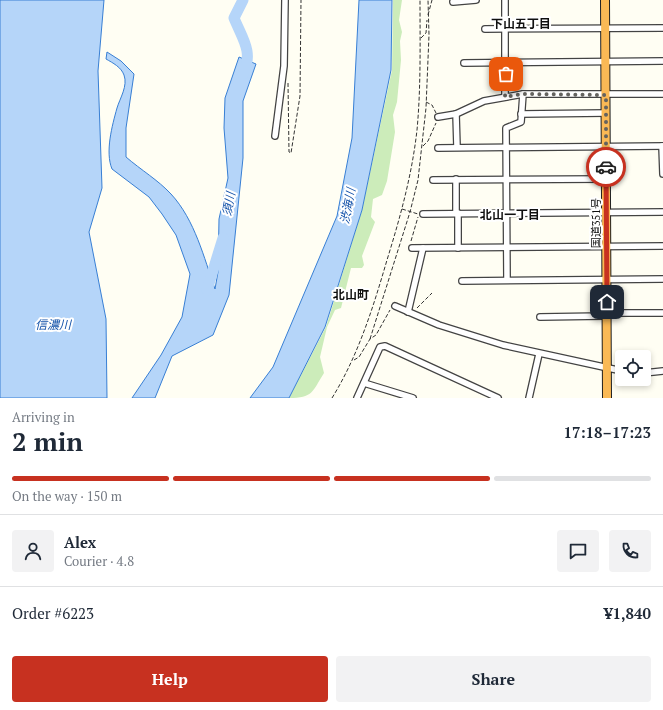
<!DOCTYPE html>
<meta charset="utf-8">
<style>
body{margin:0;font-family:"PT Serif","Noto Sans JP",serif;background:#f2f2f3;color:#1f2937;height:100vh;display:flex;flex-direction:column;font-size:15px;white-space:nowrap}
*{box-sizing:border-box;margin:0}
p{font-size:13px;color:#747a83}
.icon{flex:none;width:22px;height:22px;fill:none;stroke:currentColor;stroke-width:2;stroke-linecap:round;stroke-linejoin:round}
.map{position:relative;height:398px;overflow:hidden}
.side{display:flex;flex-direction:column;background:#fff;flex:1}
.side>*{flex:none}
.buttons{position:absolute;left:615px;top:350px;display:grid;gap:8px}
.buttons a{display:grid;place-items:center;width:36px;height:36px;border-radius:4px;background:#fff;box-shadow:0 2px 6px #0003;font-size:20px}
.pin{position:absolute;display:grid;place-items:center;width:34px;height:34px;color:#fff;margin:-17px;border-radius:8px;box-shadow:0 2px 6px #0006}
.courier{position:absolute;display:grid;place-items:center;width:40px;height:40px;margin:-20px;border:3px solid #c73120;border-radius:50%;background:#fff;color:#222;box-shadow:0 1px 5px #0007}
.overview em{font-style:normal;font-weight:700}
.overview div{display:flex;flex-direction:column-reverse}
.overview{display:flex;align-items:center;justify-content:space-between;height:68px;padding:0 12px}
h1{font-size:26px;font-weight:700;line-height:30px}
.bar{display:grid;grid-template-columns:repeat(4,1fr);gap:6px 4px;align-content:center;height:48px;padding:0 12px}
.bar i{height:5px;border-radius:3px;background:#e0e1e3}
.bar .active{background:#c73120}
.bar p{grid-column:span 4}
.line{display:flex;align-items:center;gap:10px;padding:0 12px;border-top:1px solid #e0e1e3}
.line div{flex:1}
.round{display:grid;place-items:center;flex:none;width:42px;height:42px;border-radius:4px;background:#f2f2f3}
.primary-button{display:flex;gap:8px;margin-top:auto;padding:8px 12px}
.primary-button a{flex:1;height:46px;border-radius:4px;background:#c73120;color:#fff;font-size:16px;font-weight:700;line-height:46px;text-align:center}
.primary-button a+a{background:#f2f2f3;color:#1f2937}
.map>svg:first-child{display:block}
</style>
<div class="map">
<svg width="663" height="398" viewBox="0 0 663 398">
<rect width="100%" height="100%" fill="#fffef3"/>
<path fill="#ccecba" d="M393,0h9l-3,20 3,12 -2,9 1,19 -4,42 -4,13 2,17 -8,49 -5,14 -9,4 -2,18 4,5 -13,34 2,9 -2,3h-11l-10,40 -6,2 -8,17 -7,30 4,16c-12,19 -11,25 -35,25l37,-71 36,-117 30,-140z"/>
<g fill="#b5d5f9" stroke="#387fd4">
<polygon points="0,0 104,0 98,71 102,188 89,232 106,319 107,398 0,398"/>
<polygon points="359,0 392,0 391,70 362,210 325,327 289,398 250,398 273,367 337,216 352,138"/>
<path d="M107,52l14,9 13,13 -8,54v29c15,13 32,23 45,37 24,26 33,64 44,95l3,-17 1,-53 9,-41 -4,-50 1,-30 14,-41 17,7 -13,37v57l-14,137 -16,40 -41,21 -17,42h-23l29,-43 21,-38 8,-43 -14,-39 -14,-21 -13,-17 -37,-28c-7,-17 0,-43 5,-61 3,-10 11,-22 7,-33 -3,-8 -11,-12 -18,-16z"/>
</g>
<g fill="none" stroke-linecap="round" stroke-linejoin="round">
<g stroke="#b5d5f9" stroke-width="11">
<path d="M243,74c11,-22 -1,-36 -9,-56l9,-18"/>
<polyline points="207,290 223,238"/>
</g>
<defs>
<g id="minor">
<polyline points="505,0 505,97"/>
<polyline points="453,2 476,0"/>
<polyline points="485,29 663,28"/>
<polyline points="464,63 663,61"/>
<polyline points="456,114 457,147"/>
<polyline points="521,114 606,113"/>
<polyline points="438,117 456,114 484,101 523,94 663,94"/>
<polyline points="275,136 284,66 285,0"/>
<polyline points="662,146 663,174"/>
<polyline points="438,148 663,146"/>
<polyline points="456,179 456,213"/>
<polyline points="433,180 607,179"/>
<polyline points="458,213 458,248"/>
<polyline points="423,214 663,212"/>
<polyline points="412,248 663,246"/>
<polyline points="507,280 506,128 521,122 523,94"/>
<polyline points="462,281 663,279"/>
<polyline points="395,306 439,325 503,345 622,371"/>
<polyline points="408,312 423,248"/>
<polyline points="540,317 604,316 611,313 663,313"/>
<polyline points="644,373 663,371"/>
<polyline points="364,383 413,398"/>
<polyline points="357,398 380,347 385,346 498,398"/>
<polyline points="529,398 539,354"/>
</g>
<polyline id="highway" points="605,0 607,398"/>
</defs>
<use href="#minor" stroke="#434343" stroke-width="8"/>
<use href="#highway" stroke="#212121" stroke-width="10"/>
<g stroke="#323232" stroke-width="1" stroke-dasharray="4 2" stroke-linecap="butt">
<polyline points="428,15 432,0"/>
<polyline points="421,38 426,33 427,20"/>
<polyline points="288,83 289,152 291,153 300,96 301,0"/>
<polyline points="426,102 432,105 436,113"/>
<polyline points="423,146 428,141 436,123"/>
<polyline points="402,209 418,214"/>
<polyline points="411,241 418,217"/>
<polyline points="417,308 432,293"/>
<polyline points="370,339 410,212 418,180 426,108 429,35 428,0"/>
<polyline points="354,360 359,357 370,339 376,335 390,310"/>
<path d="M332,398c26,-42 41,-90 55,-138 13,-42 25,-85 30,-130 4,-43 3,-87 3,-130"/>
</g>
<use href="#minor" stroke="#fff" stroke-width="5.5"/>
<use href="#highway" stroke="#fab955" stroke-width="8"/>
</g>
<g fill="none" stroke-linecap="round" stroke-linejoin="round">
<polyline stroke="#64635f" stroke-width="4" stroke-dasharray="0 7.2" points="506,74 505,97 523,94 606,95 606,167"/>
<polyline stroke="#c73120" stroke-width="5" points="606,167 607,302"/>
</g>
<g text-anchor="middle" stroke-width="4" stroke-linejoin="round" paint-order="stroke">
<g font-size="11" fill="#101010" stroke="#fff">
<text transform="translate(596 223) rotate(-90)" y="4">国道351号</text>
</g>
<g font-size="12" font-weight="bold" fill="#101010" stroke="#fff">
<text x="521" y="28">下山五丁目</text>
<text x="510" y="219">北山一丁目</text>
<text x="351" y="299">北山町</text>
</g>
<g font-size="12" font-style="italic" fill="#1251a9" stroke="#fff">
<text transform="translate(229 204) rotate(-80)" y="4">須川</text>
<text transform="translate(348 206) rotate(-79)" y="4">渋海川</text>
<text x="53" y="329">信濃川</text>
</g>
</g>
</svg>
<div class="buttons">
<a><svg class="icon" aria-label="locate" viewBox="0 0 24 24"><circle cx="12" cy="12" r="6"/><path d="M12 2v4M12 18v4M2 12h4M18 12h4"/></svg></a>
</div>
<div class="pin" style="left:506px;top:74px;background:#ea580c"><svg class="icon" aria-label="bag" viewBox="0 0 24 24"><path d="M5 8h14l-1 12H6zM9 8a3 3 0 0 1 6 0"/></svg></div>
<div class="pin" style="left:607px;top:302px;background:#1f2937"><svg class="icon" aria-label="home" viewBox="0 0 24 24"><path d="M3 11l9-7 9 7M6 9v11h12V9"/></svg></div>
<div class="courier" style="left:606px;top:167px"><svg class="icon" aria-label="car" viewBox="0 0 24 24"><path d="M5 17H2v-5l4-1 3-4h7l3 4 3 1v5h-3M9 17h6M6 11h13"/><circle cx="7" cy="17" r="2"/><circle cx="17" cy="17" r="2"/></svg></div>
</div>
<section class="side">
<div class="overview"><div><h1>2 min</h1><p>Arriving in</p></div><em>17:18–17:23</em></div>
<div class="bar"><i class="active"></i><i class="active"></i><i class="active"></i><i></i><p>On the way · 150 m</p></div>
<div class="line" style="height:72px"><a class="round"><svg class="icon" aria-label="person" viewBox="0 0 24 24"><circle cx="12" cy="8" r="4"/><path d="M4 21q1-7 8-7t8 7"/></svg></a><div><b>Alex</b><p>Courier · 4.8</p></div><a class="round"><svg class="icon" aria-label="chat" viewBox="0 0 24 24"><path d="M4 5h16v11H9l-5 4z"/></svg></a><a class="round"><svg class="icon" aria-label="phone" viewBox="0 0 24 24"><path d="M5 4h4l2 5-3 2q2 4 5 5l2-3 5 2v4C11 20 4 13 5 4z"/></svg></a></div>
<div class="line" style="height:52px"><div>Order #6223</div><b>¥1,840</b></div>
<div class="primary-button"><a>Help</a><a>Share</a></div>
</section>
